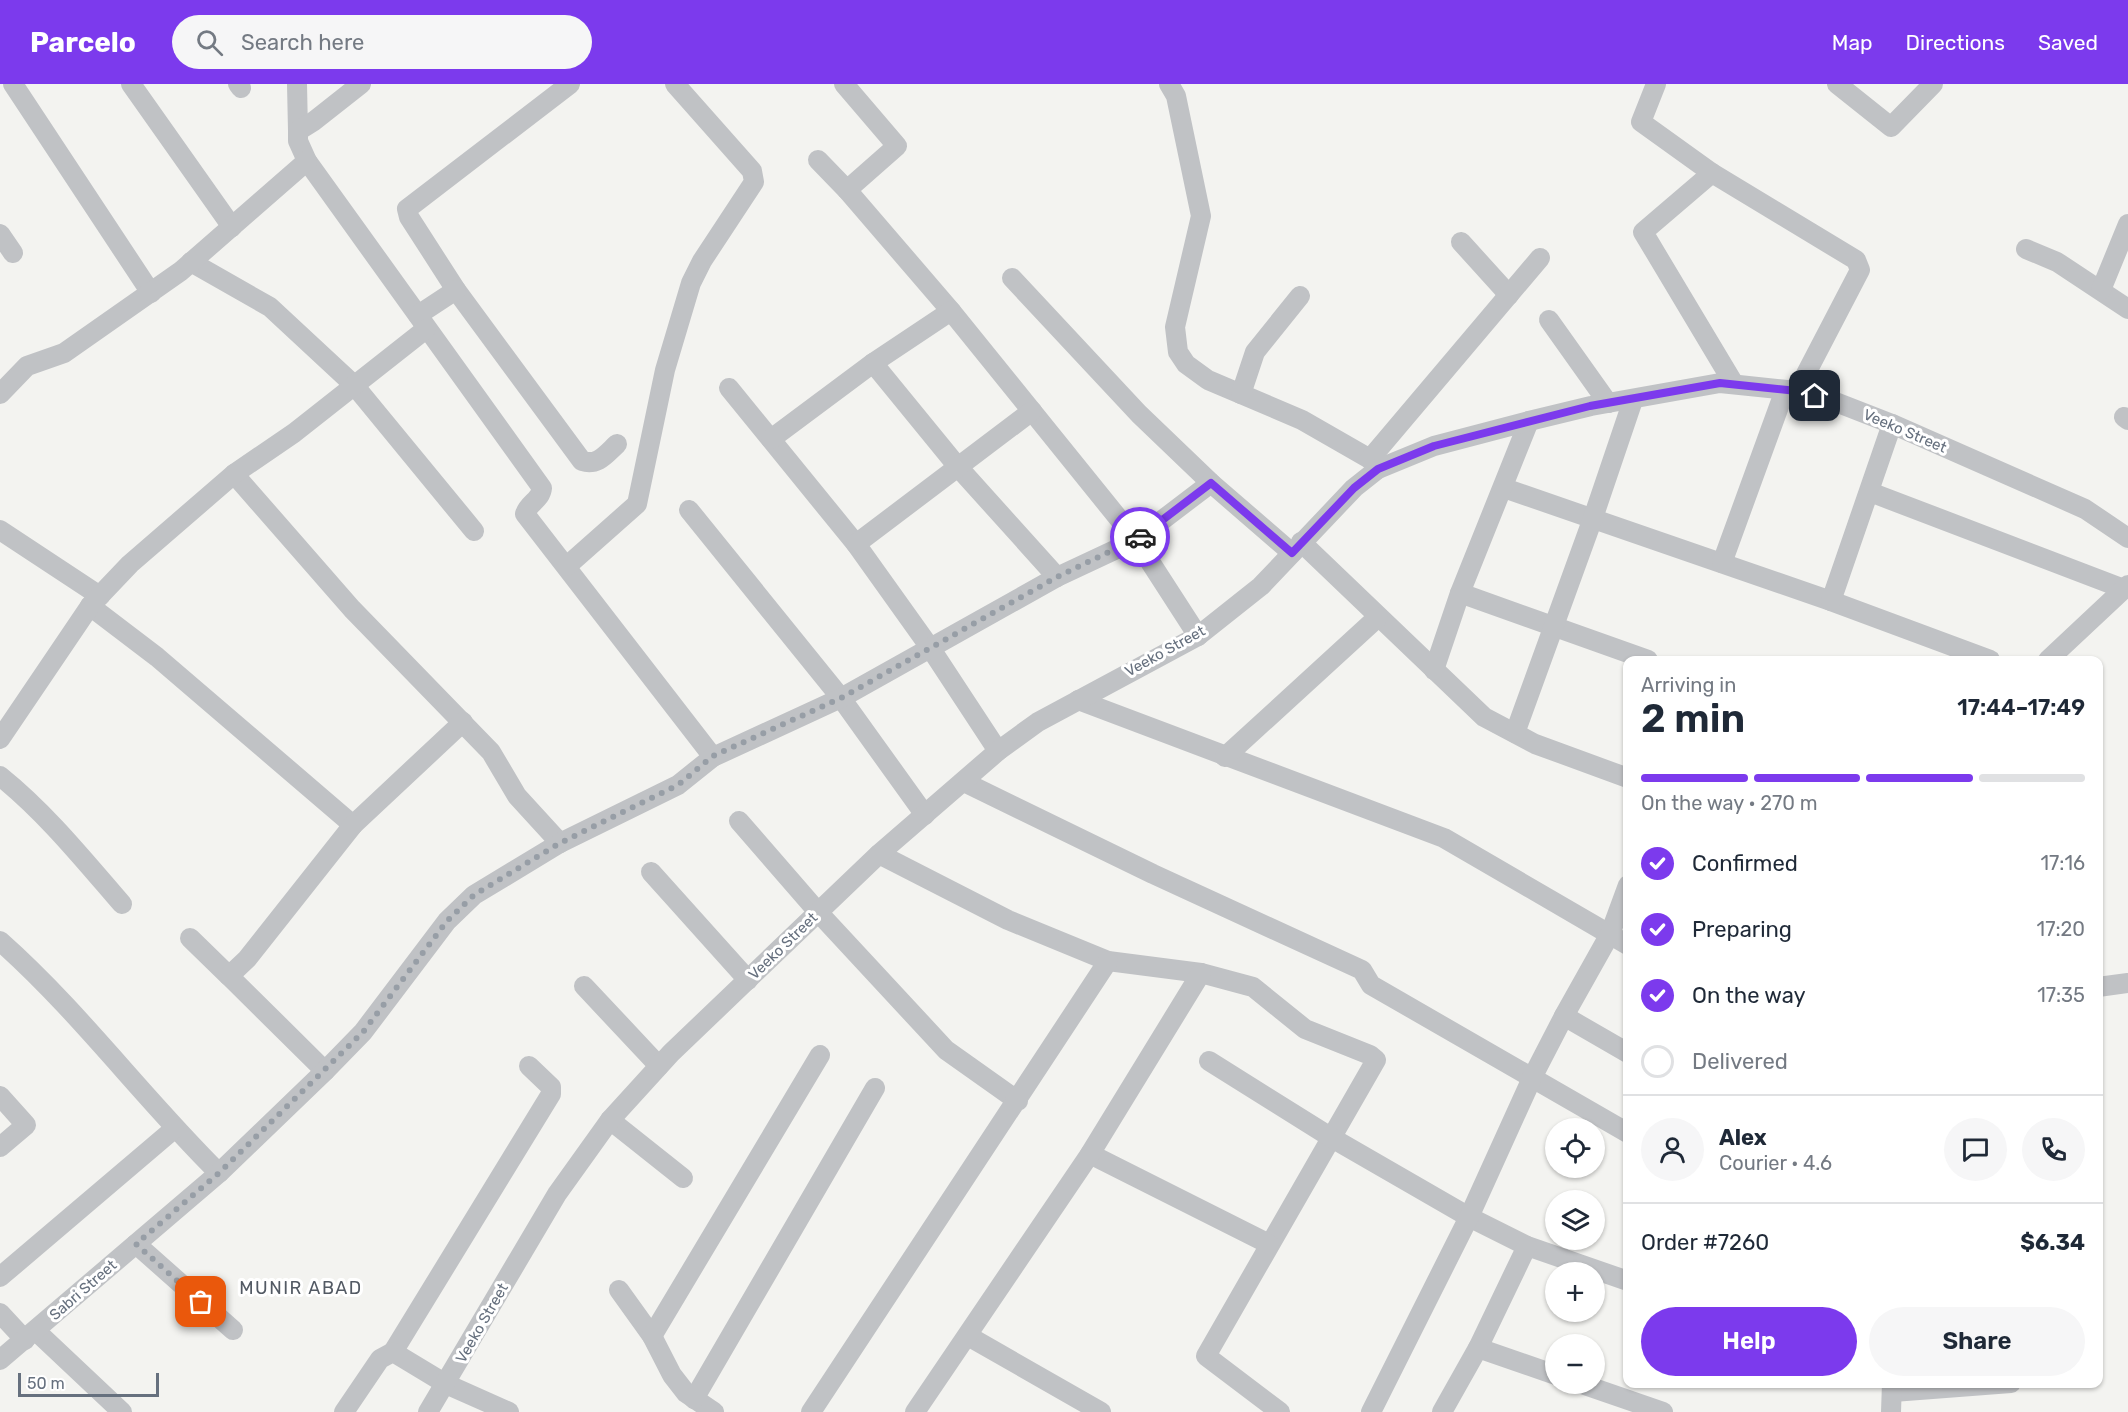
<!DOCTYPE html>
<meta charset="utf-8">
<style>
body{margin:0;font-family:Rubik,sans-serif;background:#f6f6f7;color:#1f2937;height:100vh;display:flex;flex-direction:column;font-size:22px;white-space:nowrap}
*{box-sizing:border-box;margin:0}
p{font-size:20px;color:#747a83}
.icon{flex:none;width:33px;height:33px;fill:none;stroke:currentColor;stroke-width:2;stroke-linecap:round;stroke-linejoin:round}
.map{position:relative;flex:1;overflow:hidden}
.sheet{position:absolute;left:1623px;top:572px;width:480px;height:732px;display:flex;flex-direction:column;background:#fff;border-radius:12px;box-shadow:0 2px 4px #0004}
.sheet>*{flex:none}
.fabs{position:absolute;left:1545px;top:1034px;display:grid;gap:12px}
.fabs a{display:grid;place-items:center;width:60px;height:60px;border-radius:50%;background:#fff;box-shadow:0 2px 4px #0004;font-size:30px}
.scale{position:absolute;left:18px;bottom:15px;width:141px;box-sizing:border-box;padding-left:6px;border:3px solid #66707e;border-top:0;font-size:16px;line-height:21px;white-space:nowrap;color:#66707e;-webkit-text-stroke:4px #fff;paint-order:stroke}
.pin{position:absolute;display:grid;place-items:center;width:51px;height:51px;color:#fff;margin:-26px;border-radius:12px;box-shadow:0 3px 9px #0006}
.courier{position:absolute;display:grid;place-items:center;width:60px;height:60px;margin:-30px;border:4px solid #7c3aed;border-radius:50%;background:#fff;color:#222;box-shadow:0 2px 8px #0007}
.headline em{font-style:normal;font-weight:600}
.headline div{display:flex;flex-direction:column-reverse}
.headline{display:flex;align-items:center;justify-content:space-between;height:102px;padding:0 18px}
h1{font-size:39px;font-weight:600;line-height:45px}
.bar{display:grid;grid-template-columns:repeat(4,1fr);gap:9px 6px;align-content:center;height:72px;padding:0 18px}
.bar i{height:8px;border-radius:4px;background:#e0e1e3}
.bar .active{background:#7c3aed}
.bar p{grid-column:span 4}
.line{display:flex;align-items:center;gap:15px;padding:0 18px;border-top:2px solid #e0e1e3}
.line div{flex:1}
.round{display:grid;place-items:center;flex:none;width:63px;height:63px;border-radius:32px;background:#f6f6f7}
ol{padding:0 18px;list-style:none}
li{display:flex;align-items:center;gap:18px;height:66px}
li p{margin-inline-start:auto}
li .icon{padding:6px;border-radius:50%;background:#7c3aed;color:#fff;stroke-width:4}
li:last-child{color:#747a83}
li i{width:33px;height:33px;border:3px solid #e0e1e3;border-radius:50%}
.action{display:flex;gap:12px;margin-top:auto;padding:12px 18px}
.action a{flex:1;height:69px;border-radius:36px;background:#7c3aed;color:#fff;font-size:24px;font-weight:600;line-height:69px;text-align:center}
.action a+a{background:#f6f6f7;color:#1f2937}
header{display:flex;align-items:center;gap:36px;box-sizing:border-box;height:84px;padding:0 30px;background:#7c3aed;color:#fff}
header strong{font-size:28px}
nav{display:flex;gap:33px;margin-inline-start:auto;font-size:21px}
.search{width:420px;height:54px;background:#f6f6f7;display:flex;align-items:center;gap:15px;box-sizing:border-box;padding:0 21px;border-radius:33px;color:#747a83;font-size:22px}
.map>svg:first-child{display:block}
</style>
<header>
<strong>Parcelo</strong>
<div class="search"><svg class="icon" aria-label="search" viewBox="0 0 24 24"><circle cx="10" cy="10" r="6"/><path d="M15 15l6 6"/></svg>Search here</div>
<nav><a>Map</a><a>Directions</a><a>Saved</a></nav>
</header>
<div class="map">
<svg width="2128" height="1328" viewBox="0 0 2128 1328">
<rect width="100%" height="100%" fill="#f3f3f0"/>
<g fill="none" stroke-linecap="round" stroke-linejoin="round">
<g stroke="#c0c2c5" stroke-width="20">
<polyline points="13,0 151,209"/>
<polyline points="131,0 232,143"/>
<polyline points="238,0 241,4"/>
<polyline points="297,0 298,47"/>
<path d="M361,0l-47,37 -16,10v10l9,20 235,327c-1,12 -14,15 -17,26l188,243"/>
<path d="M570,0l-163,125 2,8 47,73 126,171c16,5 24,-7 35,-17"/>
<polyline points="844,0 897,62 847,106 951,227 1136,456 1198,552"/>
<polyline points="1169,0 1176,12 1201,132 1175,243 1178,268 1186,280 1208,296 1302,336 1370,375 1378,385"/>
<polyline points="1656,0 1641,38 1712,89 1856,176 1860,186 1797,307"/>
<polyline points="1837,0 1891,43 1933,0"/>
<polyline points="818,76 847,106"/>
<polyline points="1712,89 1643,148 1734,300"/>
<polyline points="0,150 13,169"/>
<polyline points="1461,158 1509,211"/>
<polyline points="2026,165 2057,178 2128,225"/>
<polyline points="191,178 270,223 354,301 474,447"/>
<polyline points="1012,194 1139,330 1211,399 1292,469"/>
<polyline points="2101,206 2128,140"/>
<polyline points="418,231 456,206"/>
<polyline points="1549,236 1608,319"/>
<polyline points="873,279 958,383 1057,493"/>
<polyline points="729,304 856,460 931,565 998,667"/>
<polyline points="0,310 27,282 64,269 181,187 307,77"/>
<polyline points="1241,310 1255,268 1300,212"/>
<polyline points="2124,333 2128,336"/>
<polyline points="771,355 873,279 951,227"/>
<polyline points="1370,375 1540,174"/>
<polyline points="234,390 352,525 491,668 517,712 560,759"/>
<polyline points="1504,404 1831,517 1990,576"/>
<polyline points="1870,408 2124,505"/>
<polyline points="689,426 841,614 925,731"/>
<polyline points="0,446 100,512"/>
<polyline points="1301,458 1484,633 1535,660 1628,694"/>
<polyline points="856,460 1032,327"/>
<polyline points="1722,479 1785,306"/>
<polyline points="567,482 637,420 665,286 691,199 702,177 754,98 752,87 675,0"/>
<polyline points="1460,509 1648,576"/>
<polyline points="1831,517 1892,340"/>
<polyline points="90,522 157,573 353,741 463,638"/>
<polyline points="2048,576 2128,501"/>
<polyline points="1434,586 1460,509 1529,337"/>
<polyline points="1078,616 1444,754 1628,861"/>
<polyline points="1515,649 1593,434 1633,316"/>
<polyline points="0,655 90,522 130,480 234,390 294,349 426,245"/>
<polyline points="1225,673 1378,533"/>
<path d="M0,692c46,37 83,83 122,128"/>
<polyline points="964,698 1153,790 1362,886 1371,901 1628,1049"/>
<polyline points="739,737 818,828 946,966 1018,1017"/>
<polyline points="879,770 1008,836 1108,877 1201,889 1253,903 1305,945 1370,971 1376,976 1206,1272 1280,1328"/>
<polyline points="651,788 748,896"/>
<polyline points="190,854 229,892"/>
<path d="M0,857c79,70 143,157 219,232"/>
<polyline points="584,902 659,982"/>
<polyline points="2098,903 2128,899"/>
<polyline points="1564,932 1610,850 1628,801"/>
<polyline points="1209,977 1332,1054 1469,1133 1527,1162 1628,1197"/>
<polyline points="325,987 229,892 247,875 353,741"/>
<polyline points="0,1012 26,1041 0,1063"/>
<polyline points="610,1036 683,1094"/>
<polyline points="1090,1070 1269,1160"/>
<polyline points="136,1160 233,1246"/>
<polyline points="1527,1162 1478,1264 1556,1291"/>
<polyline points="0,1193 174,1045"/>
<polyline points="619,1206 652,1252 672,1291 686,1309 714,1328"/>
<polyline points="0,1229 25,1256"/>
<polyline points="36,1247 122,1328"/>
<polyline points="652,1252 820,971"/>
<polyline points="968,1252 1101,1328"/>
<polyline points="393,1268 551,1010 551,1003 529,982"/>
<polyline points="0,1276 219,1089 325,987 363,948 447,837 474,811 560,759 678,701 713,673 841,614 1057,493 1136,456 1211,399"/>
<polyline points="1579,1299 1663,1328"/>
<polyline points="1893,1308 2011,1299"/>
<polyline points="694,1315 875,1004"/>
<polyline points="344,1328 380,1275 393,1268 446,1300 509,1328"/>
<polyline points="428,1328 557,1110 610,1036 671,969 879,770 998,667 1038,638 1198,552 1261,502 1354,404 1378,385 1434,362 1529,337 1591,322 1720,299 1797,307 1833,317 1892,340 2085,425 2128,454"/>
<polyline points="811,1328 1108,877"/>
<polyline points="915,1328 1090,1070 1201,889"/>
<polyline points="1371,1328 1469,1133 1533,992 1564,932 1628,969"/>
<polyline points="1442,1328 1478,1264"/>
<polyline points="1891,1328 1892,1299"/>
</g>
</g>
<g fill="none" stroke-linecap="round" stroke-linejoin="round">
<polyline stroke="#979ea6" stroke-width="6" stroke-dasharray="0 10.8" points="201,1218 136,1160 219,1089 363,948 447,837 474,811 560,759 678,701 713,672 841,614 1057,493 1140,453"/>
<polyline stroke="#7c3aed" stroke-width="8" points="1140,453 1211,399 1292,469 1354,404 1378,385 1434,362 1590,322 1720,299 1797,307 1815,312"/>
</g>
<g text-anchor="middle" stroke-width="6" stroke-linejoin="round" paint-order="stroke">
<g font-size="15" fill="#66707e" stroke="#fff">
<text transform="translate(1905 347) rotate(23)" y="5">Veeko Street</text>
<text transform="translate(1165 567) rotate(-29)" y="5">Veeko Street</text>
<text transform="translate(783 862) rotate(-44)" y="5">Veeko Street</text>
<text transform="translate(83 1206) rotate(-41)" y="5">Sabri Street</text>
<text transform="translate(482 1239) rotate(-60)" y="5">Veeko Street</text>
</g>
<g font-size="18" letter-spacing="1.5" fill="#535a64" stroke="#fff">
<text x="301" y="1210">MUNIR ABAD</text>
</g>
</g>
</svg>
<div class="fabs">
<a><svg class="icon" aria-label="locate" viewBox="0 0 24 24"><circle cx="12" cy="12" r="6"/><path d="M12 2v4M12 18v4M2 12h4M18 12h4"/></svg></a>
<a><svg class="icon" aria-label="layers" viewBox="0 0 24 24"><path d="M12 4l9 5-9 5-9-5zM3 14l9 5 9-5"/></svg></a>
<a>+</a>
<a>−</a>
</div>
<div class="scale">50 m</div>
<div class="pin" style="left:201px;top:1218px;background:#ea580c"><svg class="icon" aria-label="bag" viewBox="0 0 24 24"><path d="M5 8h14l-1 12H6zM9 8a3 3 0 0 1 6 0"/></svg></div>
<div class="pin" style="left:1815px;top:312px;background:#1f2937"><svg class="icon" aria-label="home" viewBox="0 0 24 24"><path d="M3 11l9-7 9 7M6 9v11h12V9"/></svg></div>
<div class="courier" style="left:1140px;top:453px"><svg class="icon" aria-label="car" viewBox="0 0 24 24"><path d="M5 17H2v-5l4-1 3-4h7l3 4 3 1v5h-3M9 17h6M6 11h13"/><circle cx="7" cy="17" r="2"/><circle cx="17" cy="17" r="2"/></svg></div>
<section class="sheet">
<div class="headline"><div><h1>2 min</h1><p>Arriving in</p></div><em>17:44–17:49</em></div>
<div class="bar"><i class="active"></i><i class="active"></i><i class="active"></i><i></i><p>On the way · 270 m</p></div>
<ol>
<li><svg class="icon" aria-label="check" viewBox="0 0 24 24"><path d="M5 12l5 5 9-10"/></svg>Confirmed<p>17:16</p></li>
<li><svg class="icon" aria-label="check" viewBox="0 0 24 24"><path d="M5 12l5 5 9-10"/></svg>Preparing<p>17:20</p></li>
<li><svg class="icon" aria-label="check" viewBox="0 0 24 24"><path d="M5 12l5 5 9-10"/></svg>On the way<p>17:35</p></li>
<li><i></i>Delivered</li>
</ol>
<div class="line" style="height:108px"><a class="round"><svg class="icon" aria-label="person" viewBox="0 0 24 24"><circle cx="12" cy="8" r="4"/><path d="M4 21q1-7 8-7t8 7"/></svg></a><div><b>Alex</b><p>Courier · 4.6</p></div><a class="round"><svg class="icon" aria-label="chat" viewBox="0 0 24 24"><path d="M4 5h16v11H9l-5 4z"/></svg></a><a class="round"><svg class="icon" aria-label="phone" viewBox="0 0 24 24"><path d="M5 4h4l2 5-3 2q2 4 5 5l2-3 5 2v4C11 20 4 13 5 4z"/></svg></a></div>
<div class="line" style="height:78px"><div>Order #7260</div><b>$6.34</b></div>
<div class="action"><a>Help</a><a>Share</a></div>
</section>
</div>
